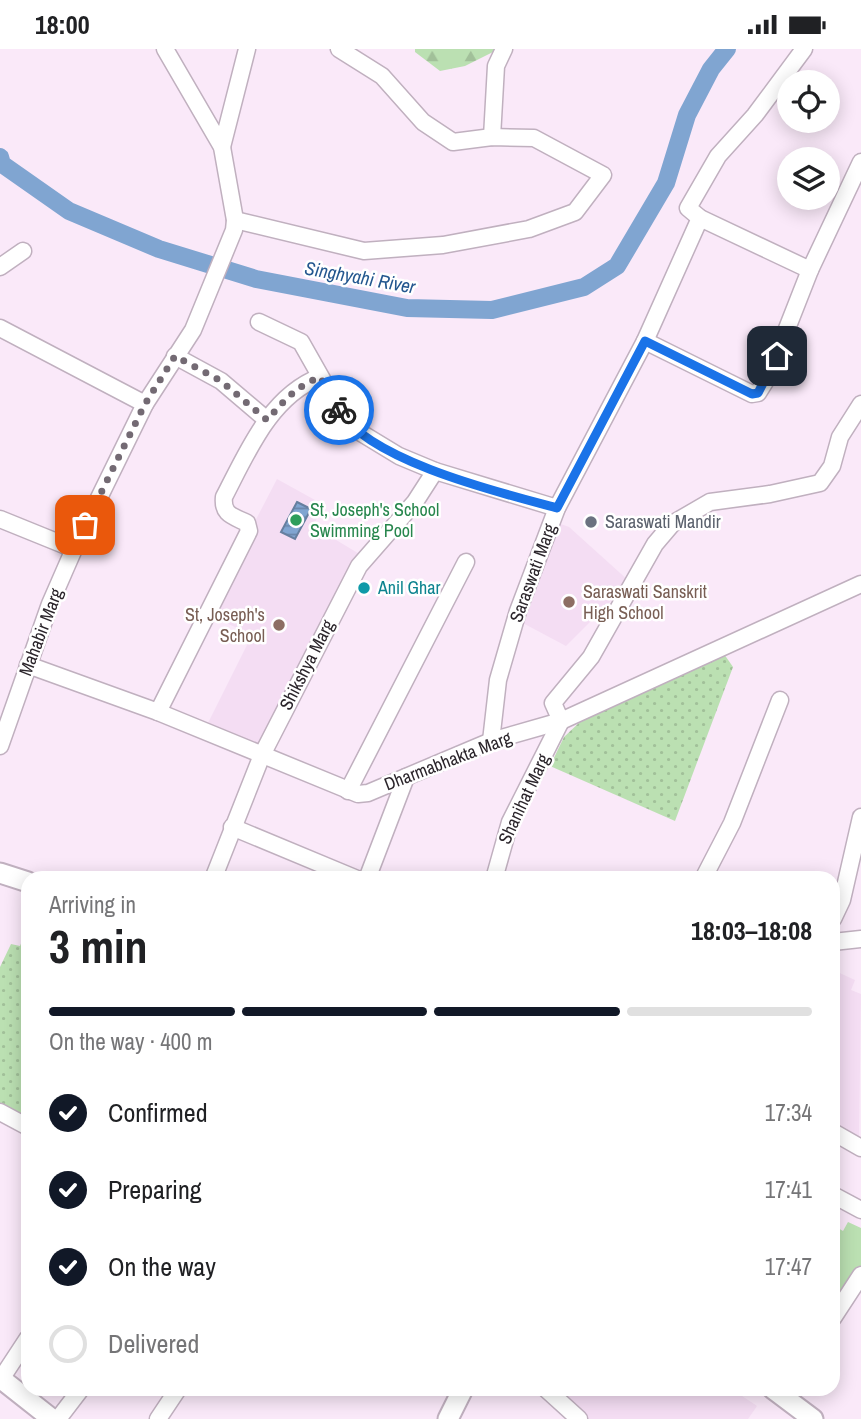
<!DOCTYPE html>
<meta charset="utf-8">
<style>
body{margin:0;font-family:"Archivo Narrow",sans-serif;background:#f6f6f6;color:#202124;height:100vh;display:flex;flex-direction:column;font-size:26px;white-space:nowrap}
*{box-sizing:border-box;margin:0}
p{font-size:23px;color:#757577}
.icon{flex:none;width:38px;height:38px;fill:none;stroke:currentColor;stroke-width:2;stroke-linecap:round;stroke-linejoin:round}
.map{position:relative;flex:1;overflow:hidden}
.details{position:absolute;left:21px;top:822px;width:819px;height:525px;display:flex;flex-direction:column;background:#fff;border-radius:21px;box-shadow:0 4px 18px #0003}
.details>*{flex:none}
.buttons{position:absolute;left:777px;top:21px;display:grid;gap:14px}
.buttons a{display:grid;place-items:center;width:63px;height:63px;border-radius:50%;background:#fff;box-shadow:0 4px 18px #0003;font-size:35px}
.pin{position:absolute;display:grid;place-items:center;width:60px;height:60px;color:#fff;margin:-30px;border-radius:14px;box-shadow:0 4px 10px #0006}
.courier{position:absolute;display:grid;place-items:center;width:70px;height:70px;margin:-35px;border:5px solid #1a73e8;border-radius:50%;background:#fff;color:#222;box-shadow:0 2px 9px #0007}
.headline em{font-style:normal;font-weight:800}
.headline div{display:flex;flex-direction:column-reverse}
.headline{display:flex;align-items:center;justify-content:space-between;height:119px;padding:0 28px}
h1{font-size:46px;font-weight:800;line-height:52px}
.bar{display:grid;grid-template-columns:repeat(4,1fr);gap:10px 7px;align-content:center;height:84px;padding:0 28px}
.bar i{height:9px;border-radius:5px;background:#e0e0e0}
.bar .active{background:#111827}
.bar p{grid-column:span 4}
ol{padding:0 28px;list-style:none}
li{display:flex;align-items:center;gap:21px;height:77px}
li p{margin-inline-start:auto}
li .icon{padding:7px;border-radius:50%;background:#111827;color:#fff;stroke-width:4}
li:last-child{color:#757577}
li i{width:38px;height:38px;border:4px solid #e0e0e0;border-radius:50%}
.status{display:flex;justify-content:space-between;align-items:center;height:49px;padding:0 35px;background:#fff;direction:ltr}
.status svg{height:19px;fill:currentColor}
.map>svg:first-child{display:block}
</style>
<div class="status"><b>18:00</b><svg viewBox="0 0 49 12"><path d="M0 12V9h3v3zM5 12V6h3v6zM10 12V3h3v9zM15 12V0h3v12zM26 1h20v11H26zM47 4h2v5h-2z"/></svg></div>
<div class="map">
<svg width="861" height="1370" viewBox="0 0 861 1370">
<defs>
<pattern id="grass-dots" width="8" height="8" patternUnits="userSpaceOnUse" patternTransform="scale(1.75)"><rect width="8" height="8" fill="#bbe0b2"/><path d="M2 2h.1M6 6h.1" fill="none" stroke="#a1c099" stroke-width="1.8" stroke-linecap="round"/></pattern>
<pattern id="forest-firs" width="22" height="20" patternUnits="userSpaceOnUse" patternTransform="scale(1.75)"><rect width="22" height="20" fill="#bbe0b2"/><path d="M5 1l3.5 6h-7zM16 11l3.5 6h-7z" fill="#a1c099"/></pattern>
<pattern id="water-rules" width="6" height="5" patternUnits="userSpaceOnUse" patternTransform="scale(1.75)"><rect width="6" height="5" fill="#80a5d1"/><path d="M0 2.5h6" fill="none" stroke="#6986aa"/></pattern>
</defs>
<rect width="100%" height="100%" fill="#fae9f9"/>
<g fill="#f4ddf3">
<polygon points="277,430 324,456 313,477 366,509 262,706 204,682 252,586 207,565"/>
<polygon points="558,474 569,478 630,533 566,597 519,572"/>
<polygon points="833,921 855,931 851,941 861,945 859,1092 833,1075"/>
<polygon points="554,1341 733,1341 757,1357 748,1370 588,1370"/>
</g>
<g fill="url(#grass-dots)">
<polygon points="724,605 733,618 675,772 550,717 564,688 583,670"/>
<polygon points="28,877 28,1075 0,1059 0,918 11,895 20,897"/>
</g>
<polygon fill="url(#forest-firs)" points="415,0 499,0 465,17 440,22 415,3"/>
<polygon fill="#bbe0b2" points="848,1173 861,1179 861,1221 833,1263 833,1176 843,1182"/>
<polygon fill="url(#water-rules)" stroke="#667f9f" stroke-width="2" points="297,453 311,460 295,490 281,483"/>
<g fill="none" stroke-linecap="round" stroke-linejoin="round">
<polyline stroke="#80a5d1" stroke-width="18" points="0,108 2,115 69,162 159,200 256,230 407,259 492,261 584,238 617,217 666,134 687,66 711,20 727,0"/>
<defs>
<g id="minor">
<polyline points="804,0 755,66 718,107 688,159 700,169 810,221"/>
<polyline points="492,88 496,17 504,0"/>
<polyline points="222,98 247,0"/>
<polyline points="235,171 364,202 443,196 529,180 575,163 603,126 534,89 492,88 453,93 423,73 382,27 339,0"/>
<polyline points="0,218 23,202"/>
<polyline points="259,273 301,293 348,376 399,407 435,422 557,459"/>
<polyline points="0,279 145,355"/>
<polyline points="645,292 752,345 758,344 768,328 810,221 861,113"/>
<polyline points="175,307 221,332 267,371"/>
<polyline points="0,470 74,500"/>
<polyline points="28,616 158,663 358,745 368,744 491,692 561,672 861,535"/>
<path d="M158,663l91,-181 -2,-8c-14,-7 -25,-8 -23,-26 23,-44 46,-101 96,-120"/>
<polyline points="561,672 553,654 591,608 655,495 672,475 710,453 770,445 820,434 832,417 840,388 861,355"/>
<polyline points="491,692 498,631 518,562 557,459 645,292 700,169"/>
<polyline points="0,697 50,555 74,500 145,355 193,281 234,181 235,171 222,98 165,0"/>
<polyline points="348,742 466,513"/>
<polyline points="232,778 357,830"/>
<polyline points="213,830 262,706 359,517 415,453 435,422"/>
<polyline points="367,830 406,728"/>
<polyline points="494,830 510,773 561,672"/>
<polyline points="703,830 732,774 780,651"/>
<polyline points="833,870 842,851 861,768"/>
<polyline points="833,893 861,890"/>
<polyline points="0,1063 28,1078"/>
<polyline points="833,1083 861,1099"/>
<polyline points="833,1146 861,1161"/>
<polyline points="833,1269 861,1226"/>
<polyline points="1,1330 28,1289"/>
<polyline points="546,1340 579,1370"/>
<polyline points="58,1370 81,1340"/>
<polyline points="158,1370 178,1340"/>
</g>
<g id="major">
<polyline points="0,824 28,833"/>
<polyline points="0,1329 52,1370"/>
<polyline points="773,1340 813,1370"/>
<polyline points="448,1370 463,1340"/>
</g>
</defs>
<use href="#minor" stroke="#c0b0bf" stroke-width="19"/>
<use href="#major" stroke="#c0b0bf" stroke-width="23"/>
<use href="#minor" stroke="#fff" stroke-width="16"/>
<use href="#major" stroke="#fff" stroke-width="19"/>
</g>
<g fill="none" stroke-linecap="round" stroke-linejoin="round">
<path stroke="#736a73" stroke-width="7" stroke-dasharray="0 12.6" d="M85,476l60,-121 30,-48 46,25 46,39c16,-18 29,-34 53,-43l19,33"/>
<path stroke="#1a73e8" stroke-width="9" d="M339,361c30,51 162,83 218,98l88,-167 107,53 6,-1 19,-37"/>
</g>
<circle fill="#2e9e5b" stroke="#fff" stroke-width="2.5" cx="296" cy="471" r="7"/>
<circle fill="#6b7280" stroke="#fff" stroke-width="2.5" cx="591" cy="473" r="7"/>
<circle fill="#0f9aa8" stroke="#fff" stroke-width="2.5" cx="364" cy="539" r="7"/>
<g fill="#8d6e63" stroke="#fff" stroke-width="2.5">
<circle cx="569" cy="553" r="7"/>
<circle cx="279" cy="576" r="7"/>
</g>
<g text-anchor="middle" stroke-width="5" stroke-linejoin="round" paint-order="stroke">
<g font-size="18" fill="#27864d" stroke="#fff" text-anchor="start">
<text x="310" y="467">St, Joseph's School<tspan x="310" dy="21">Swimming Pool</tspan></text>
</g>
<g font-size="18" fill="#5b616d" stroke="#fff" text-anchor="start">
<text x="605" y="479">Saraswati Mandir</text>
</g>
<g font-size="18" fill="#2b252b" stroke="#fff">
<text transform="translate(533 524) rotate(-70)" y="6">Saraswati Marg</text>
<text transform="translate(41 583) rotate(-69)" y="6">Mahabir Marg</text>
<text transform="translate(307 616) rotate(-63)" y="6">Shikshya Marg</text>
<text transform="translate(448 712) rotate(-21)" y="6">Dharmabhakta Marg</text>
<text transform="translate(524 750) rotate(-65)" y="6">Shanihat Marg</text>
</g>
<g font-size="18" fill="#0d838f" stroke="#fff" text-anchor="start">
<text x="378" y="545">Anil Ghar</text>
</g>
<g font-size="18" fill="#785e54" stroke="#fff" text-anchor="start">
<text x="583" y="549">Saraswati Sanskrit<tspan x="583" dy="21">High School</tspan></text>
<text x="265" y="572" text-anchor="end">St, Joseph's<tspan x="265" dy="21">School</tspan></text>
</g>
<g font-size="19" font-style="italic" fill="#24578f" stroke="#fff">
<text transform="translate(360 228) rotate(10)" y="7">Singhyahi River</text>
</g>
</g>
</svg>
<div class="buttons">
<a><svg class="icon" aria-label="locate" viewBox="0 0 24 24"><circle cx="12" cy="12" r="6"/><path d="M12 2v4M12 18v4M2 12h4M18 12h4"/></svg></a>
<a><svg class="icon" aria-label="layers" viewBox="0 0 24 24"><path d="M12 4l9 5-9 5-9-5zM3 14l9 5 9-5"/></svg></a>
</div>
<div class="pin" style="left:85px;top:476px;background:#ea580c"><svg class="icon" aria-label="bag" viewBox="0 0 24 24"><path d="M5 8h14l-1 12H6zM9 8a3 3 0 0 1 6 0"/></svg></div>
<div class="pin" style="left:777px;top:307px;background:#1f2937"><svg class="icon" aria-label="home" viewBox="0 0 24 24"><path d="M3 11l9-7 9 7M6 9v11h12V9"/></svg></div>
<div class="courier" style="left:339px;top:361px"><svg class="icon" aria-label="bike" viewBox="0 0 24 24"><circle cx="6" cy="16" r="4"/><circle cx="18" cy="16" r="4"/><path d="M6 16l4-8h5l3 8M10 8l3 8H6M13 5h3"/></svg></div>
<section class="details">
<div class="headline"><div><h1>3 min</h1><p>Arriving in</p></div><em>18:03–18:08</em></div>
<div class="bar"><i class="active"></i><i class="active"></i><i class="active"></i><i></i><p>On the way · 400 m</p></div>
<ol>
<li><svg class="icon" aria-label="check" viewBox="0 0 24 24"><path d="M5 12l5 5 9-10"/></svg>Confirmed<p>17:34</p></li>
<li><svg class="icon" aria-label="check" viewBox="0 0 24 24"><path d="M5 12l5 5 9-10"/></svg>Preparing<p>17:41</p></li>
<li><svg class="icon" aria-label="check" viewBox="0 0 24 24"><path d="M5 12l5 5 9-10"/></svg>On the way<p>17:47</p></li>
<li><i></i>Delivered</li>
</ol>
</section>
</div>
